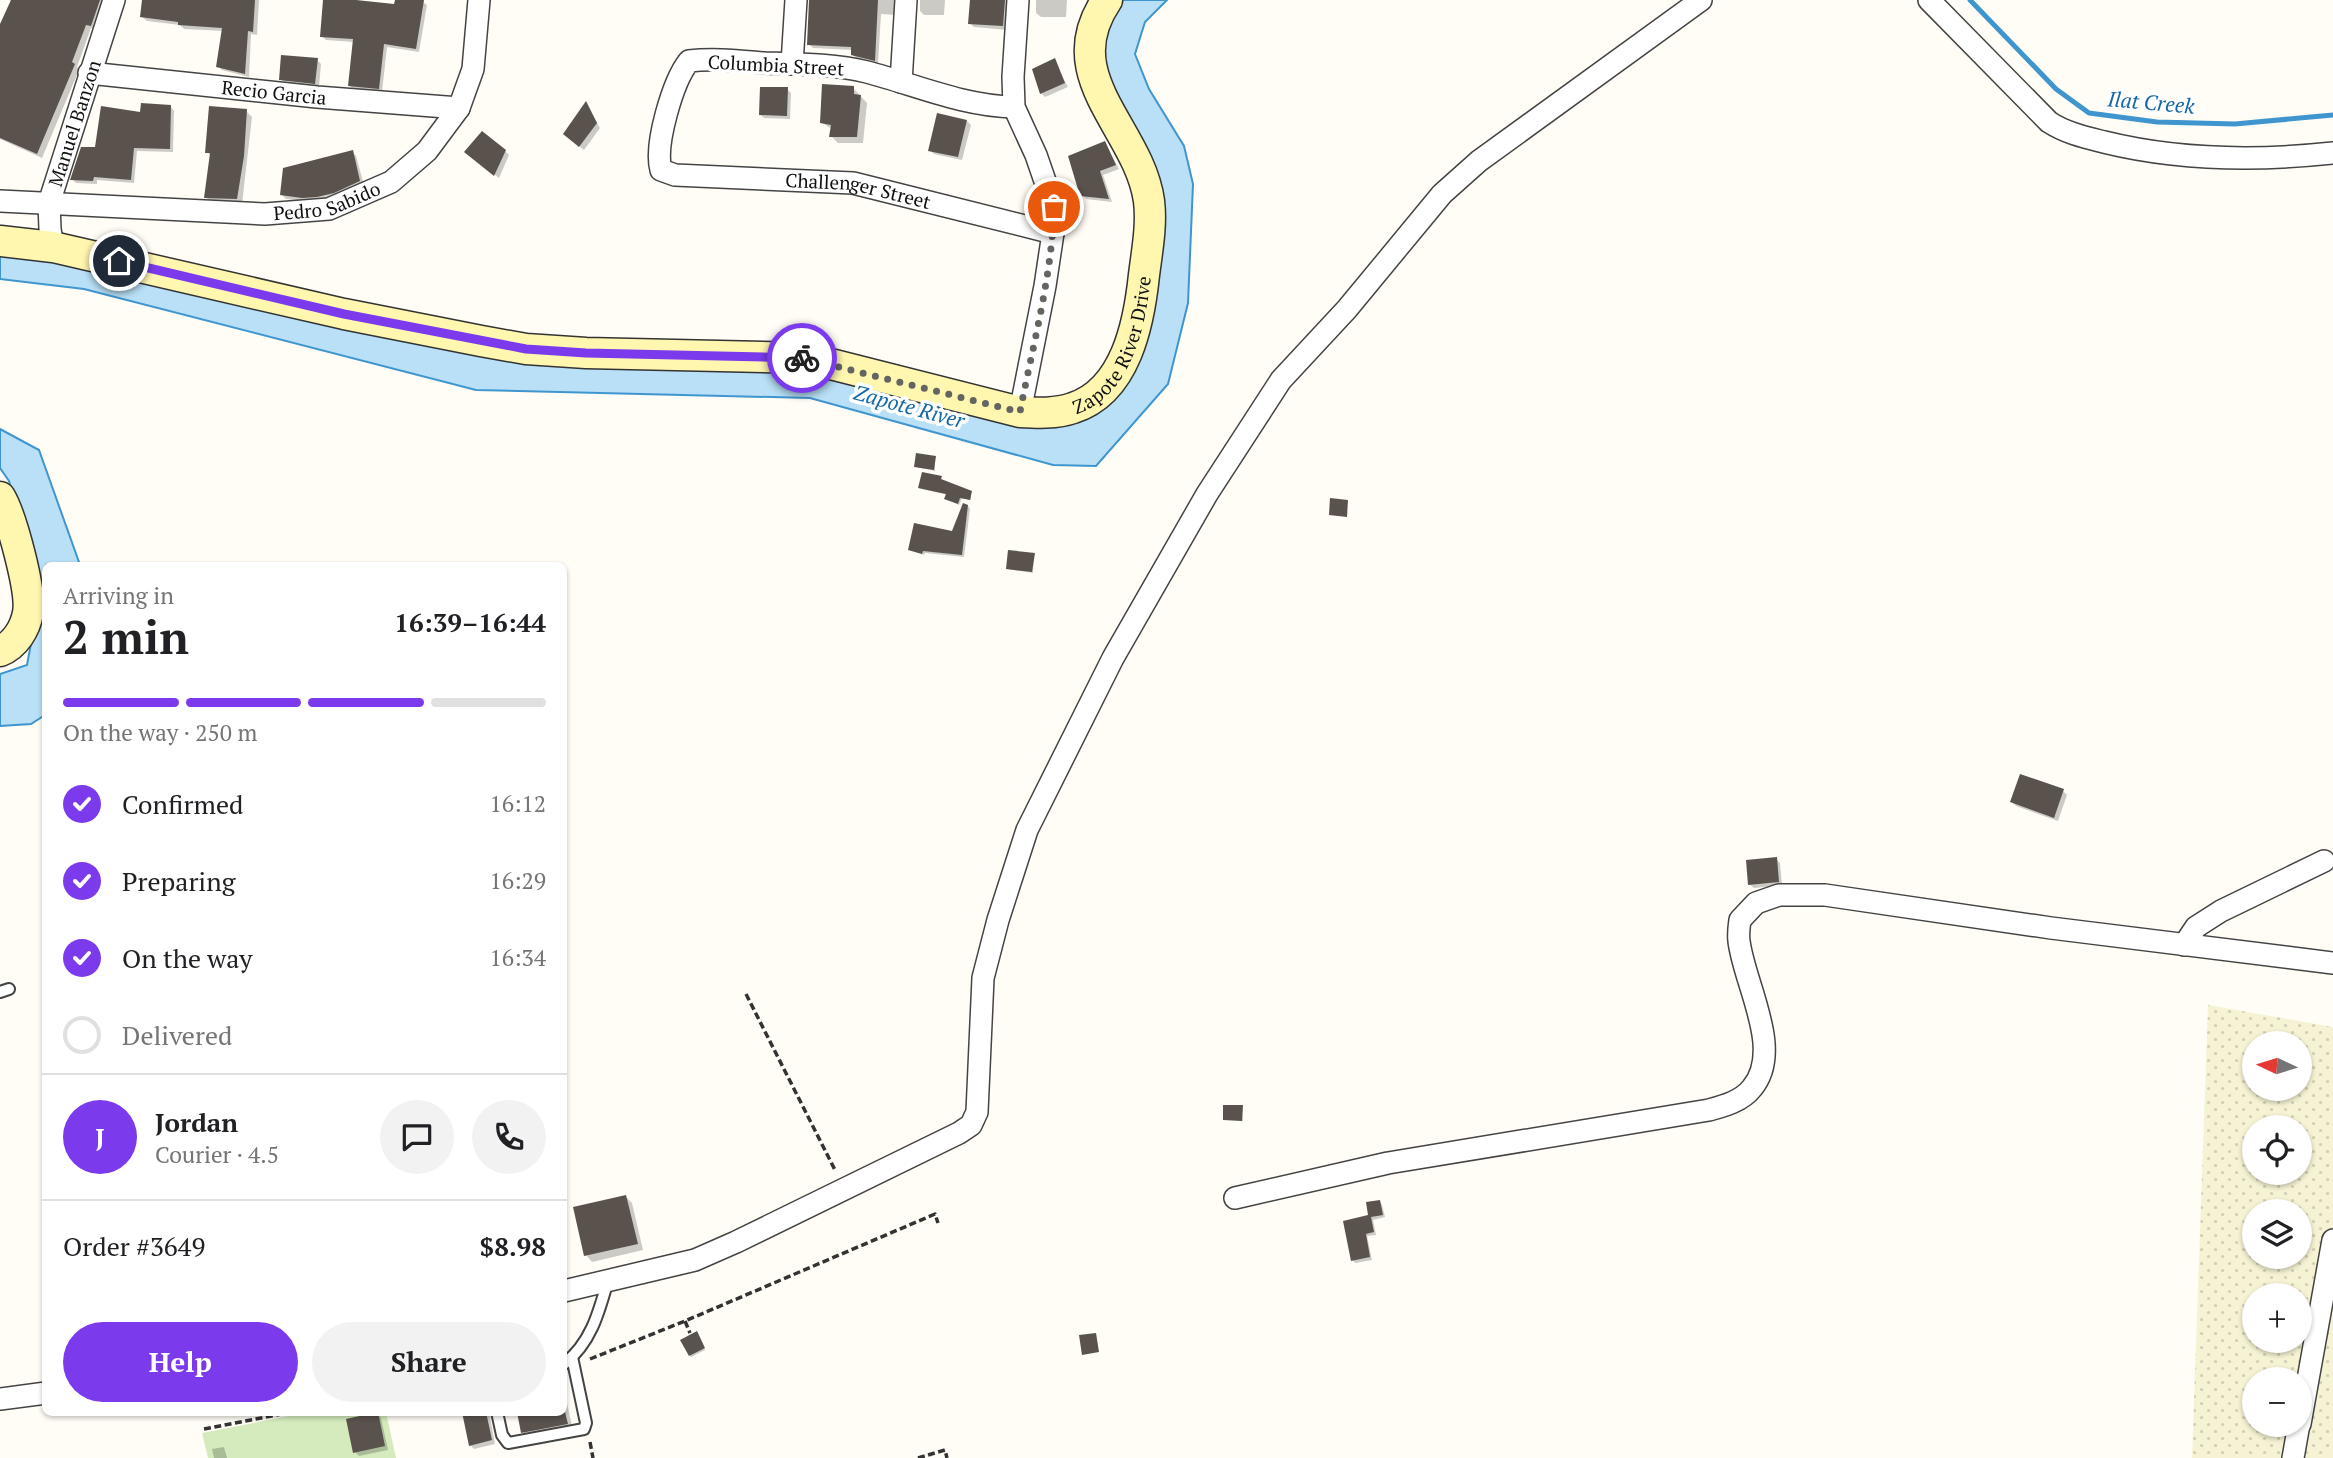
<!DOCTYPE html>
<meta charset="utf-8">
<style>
body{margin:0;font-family:"PT Serif",serif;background:#f2f2f2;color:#202124;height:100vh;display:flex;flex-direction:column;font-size:26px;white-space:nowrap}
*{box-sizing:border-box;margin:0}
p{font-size:23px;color:#757577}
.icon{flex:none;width:38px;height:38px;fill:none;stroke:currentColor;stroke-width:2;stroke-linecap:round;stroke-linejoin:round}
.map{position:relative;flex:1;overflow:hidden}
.side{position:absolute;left:42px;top:562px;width:525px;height:854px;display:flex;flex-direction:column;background:#fff;border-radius:10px;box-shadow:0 2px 5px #0004}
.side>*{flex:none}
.needle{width:46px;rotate:274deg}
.fabs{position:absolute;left:2242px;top:1031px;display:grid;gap:14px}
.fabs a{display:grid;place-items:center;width:70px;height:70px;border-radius:50%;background:#fff;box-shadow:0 2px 5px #0004;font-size:35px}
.pin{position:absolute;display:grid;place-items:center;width:60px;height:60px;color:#fff;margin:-30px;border:4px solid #fff;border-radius:50%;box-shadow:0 2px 7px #0007}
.courier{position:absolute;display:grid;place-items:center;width:70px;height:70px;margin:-35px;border:5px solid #7c3aed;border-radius:50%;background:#fff;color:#222;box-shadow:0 2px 9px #0007}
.summary em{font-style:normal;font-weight:800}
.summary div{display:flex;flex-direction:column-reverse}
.summary{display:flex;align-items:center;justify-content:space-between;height:119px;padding:0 21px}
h1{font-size:46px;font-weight:800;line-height:52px}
.bar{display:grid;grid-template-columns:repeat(4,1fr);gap:10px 7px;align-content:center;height:84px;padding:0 21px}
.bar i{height:9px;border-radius:5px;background:#e0e0e0}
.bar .current{background:#7c3aed}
.bar p{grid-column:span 4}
.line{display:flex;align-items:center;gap:18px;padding:0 21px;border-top:2px solid #e0e0e0}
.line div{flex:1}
.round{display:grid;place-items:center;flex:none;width:74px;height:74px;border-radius:37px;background:#f2f2f2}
ol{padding:0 21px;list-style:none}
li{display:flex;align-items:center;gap:21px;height:77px}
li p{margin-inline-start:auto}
li .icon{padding:7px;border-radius:50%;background:#7c3aed;color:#fff;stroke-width:4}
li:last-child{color:#757577}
li i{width:38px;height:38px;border:4px solid #e0e0e0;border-radius:50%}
.cta{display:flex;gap:14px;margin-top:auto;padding:14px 21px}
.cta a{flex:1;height:80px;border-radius:42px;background:#7c3aed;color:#fff;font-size:28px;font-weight:800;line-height:80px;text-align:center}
.cta a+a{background:#f2f2f2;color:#202124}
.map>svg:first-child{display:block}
</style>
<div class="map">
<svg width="2333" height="1458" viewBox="0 0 2333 1458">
<defs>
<pattern id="farmland-dots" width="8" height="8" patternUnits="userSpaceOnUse" patternTransform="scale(1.75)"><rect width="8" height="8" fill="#f6f3d4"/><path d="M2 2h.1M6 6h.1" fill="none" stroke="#d2cfb5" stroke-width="1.8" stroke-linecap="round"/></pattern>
</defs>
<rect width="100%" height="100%" fill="#fffdf5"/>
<path fill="url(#farmland-dots)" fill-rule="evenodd" d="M2208,1005l125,22v431h-141zM2254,1043h46v45h-46zM2254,1127h46v45h-46zM2254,1211h46v45h-46zM2254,1295h46v45h-46zM2254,1379h46v45h-46z"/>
<polygon fill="#d5ebbd" points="309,1412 386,1412 396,1458 208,1458 202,1433"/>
<g fill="#b9e0f7" stroke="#3f96cf" stroke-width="2">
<polygon points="1114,0 1167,0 1145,22 1135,54 1149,89 1184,146 1193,184 1188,303 1168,384 1096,466 1053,465 810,398 476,390 84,289 0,279 0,250 477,347 732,357 1084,418 1124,363 1154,223 1105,76 1096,30"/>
<polygon points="0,429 39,450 80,565 46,565 45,715 31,724 0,726 0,674 27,665 41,590 9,481 0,468"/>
</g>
<g fill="#0003">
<polygon points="9,0 105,0 96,30 91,28 77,67 79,70 42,158 0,139 0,28 12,1"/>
<polygon points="143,0 259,0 257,35 251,34 249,77 222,70 218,66 224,31 184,29 180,25 147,21 142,17"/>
<polygon points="325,0 358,0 358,2 395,6 396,0 420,0 427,5 419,52 387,47 382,92 354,90 350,86 354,42 326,40 322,36"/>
<polygon points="811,0 898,0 896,15 881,14 878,64 857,59 853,55 853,50 813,48 809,44"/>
<polygon points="920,0 945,0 944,15 924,15 920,11"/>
<polygon points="971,0 1010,0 1007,30 974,27 969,23"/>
<polygon points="1036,0 1067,0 1066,17 1041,17 1036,13"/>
<polygon points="317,60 321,64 319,87 285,83 281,79"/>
<polygon points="1054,61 1068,87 1045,97 1041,93"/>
<polygon points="853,88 867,103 863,143 838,143 831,136 832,129 821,122"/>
<polygon points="787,89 791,93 790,119 764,118 760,114"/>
<polygon points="586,104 600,128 584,150 569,138"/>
<polygon points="170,106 174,111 173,152 137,151 134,183 97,180 97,184 76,183 72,179 96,149 142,114"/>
<polygon points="246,111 252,117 242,204 211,203 206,197 211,156 207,152"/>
<polygon points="967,121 971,125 962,160 934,154 930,150"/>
<polygon points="1105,143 1119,169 1103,175 1112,202 1086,199 1082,195"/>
<polygon points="505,151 509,155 499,178 470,155"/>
<polygon points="352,152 356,156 364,185 338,196 307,201 286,199 282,195"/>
<polygon points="935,457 935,471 916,467"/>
<polygon points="941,478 942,481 971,493 971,500 962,498 959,505 948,500 948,495 922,489"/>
<polygon points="968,506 970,509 964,557 925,553 924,555 910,550 953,533"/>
<polygon points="1034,555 1033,573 1008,569"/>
<polygon points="2063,791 2067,795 2058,821 2016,806 2012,802"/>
<polygon points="1776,859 1780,863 1782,885 1754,888 1749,884"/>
<polygon points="1242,1107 1243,1121 1224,1119"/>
<polygon points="626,1197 632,1203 643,1250 592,1262 586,1255"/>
<polygon points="1380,1202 1382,1205 1385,1217 1373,1220 1376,1235 1367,1236 1372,1260 1355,1263 1353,1260 1370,1216"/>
<polygon points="698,1335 705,1350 691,1357 690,1355"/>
<polygon points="564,1397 566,1399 573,1430 530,1438 523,1432 564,1412"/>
<polygon points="464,1412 489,1412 495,1444 474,1449 470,1445"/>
<polygon points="377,1414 381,1418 388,1450 359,1456 355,1452"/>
<polygon points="224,1447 227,1458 214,1458 212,1449"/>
</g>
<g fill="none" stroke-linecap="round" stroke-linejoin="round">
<polyline stroke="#3f96cf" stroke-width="5" points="1970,0 2056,89 2089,113 2157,122 2235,124 2333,115"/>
</g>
<g fill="#5a524d">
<polygon points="11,0 100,0 91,26 86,25 72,62 75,64 37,154 0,138 0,24"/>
<polygon points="142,0 255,0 253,32 248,31 245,74 216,67 222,28 178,25 178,22 140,17"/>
<polygon points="323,0 356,0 394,4 395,0 424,0 416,49 384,44 379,89 348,86 353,39 320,37"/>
<polygon points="809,0 878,0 875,61 851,55 851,47 807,45"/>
<polygon points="970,0 1005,0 1003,26 968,24"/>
<polygon points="281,55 318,58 315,84 279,80"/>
<polygon points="1055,58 1065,83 1040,94 1032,69"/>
<polygon points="822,84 854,86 854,94 861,95 857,137 829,137 831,125 820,123"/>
<polygon points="760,87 788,87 787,116 759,115"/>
<polygon points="586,101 597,123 579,147 563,134"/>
<polygon points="141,103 171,105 170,149 134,148 131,180 94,177 93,181 70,180 81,147 95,147 101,106 140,112"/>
<polygon points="209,106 247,109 244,156 237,199 204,198 210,153 205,153"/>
<polygon points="937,113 967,120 958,157 928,151"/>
<polygon points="482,131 506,150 494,176 464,152"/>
<polygon points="1105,141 1116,165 1100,171 1109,199 1080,196 1068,156"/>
<polygon points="353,150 360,181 334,193 317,197 302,198 280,195 283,168"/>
<polygon points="916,453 936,456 934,470 914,467"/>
<polygon points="922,472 942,476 941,479 972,491 970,500 960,498 958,504 944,499 946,494 918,488"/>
<polygon points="1330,498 1348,500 1347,517 1329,515"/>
<polygon points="963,503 968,505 962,555 923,551 922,554 908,550 914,523 952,531"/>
<polygon points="1008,550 1035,553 1032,572 1006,569"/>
<polygon points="2020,774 2064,789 2054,818 2010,802"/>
<polygon points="1777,857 1779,882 1748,885 1746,860"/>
<polygon points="1223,1105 1243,1105 1242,1121 1223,1120"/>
<polygon points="626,1195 638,1244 584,1256 573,1207"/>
<polygon points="1380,1200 1383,1215 1371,1217 1374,1232 1366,1234 1370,1257 1351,1261 1343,1221 1368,1215 1366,1202"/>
<polygon points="697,1331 705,1348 689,1356 680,1340"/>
<polygon points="1096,1333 1099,1352 1082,1355 1079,1335"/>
<polygon points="378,1412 385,1446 353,1453 346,1419"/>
<polygon points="462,1412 486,1412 492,1440 469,1446"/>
<polygon points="517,1412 565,1412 568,1424 521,1433"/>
</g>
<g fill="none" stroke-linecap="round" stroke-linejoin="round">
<defs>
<g id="service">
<polyline points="0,992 9,989"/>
<path d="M564,1364c27,-21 35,-52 44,-84"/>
<polyline points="497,1412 502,1435 508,1443 584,1429 586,1423 572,1357"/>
</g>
<g id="minor">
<polyline points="1018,0 1013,77 1014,107 1036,155 1054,207 1053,233 1045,286 1020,412"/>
<path d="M1929,0l120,122c17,11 35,15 55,20 73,18 154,19 229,11"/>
<polyline points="792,64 796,0"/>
<path id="s1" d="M89,73l228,24 142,11"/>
<polyline points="901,82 906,0"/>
<path id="s2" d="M1014,107c-51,-1 -98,-22 -147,-35 -33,-8 -68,-8 -102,-9 -25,-2 -51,-5 -76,-2 -16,20 -35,84 -28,109l14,5 178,8 200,50"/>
<path id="s3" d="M0,201l265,13 64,-5 62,-27 36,-31 32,-43 14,-39 6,-69"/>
<path id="s4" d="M53,247l-3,-18 -1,-26 65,-203"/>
<polyline points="2184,945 2196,927 2221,911 2324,861"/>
<path d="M1235,1198l153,-35 321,-53c15,-4 33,-9 43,-22 32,-38 -8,-104 -13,-147 -1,-7 0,-14 1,-21l16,-17 23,-8h46l226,33 282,35"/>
<polyline points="564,1291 695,1260 736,1242 959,1133 971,1125 977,1112 983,978 998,920 1027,830 1113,658 1207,494 1281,380 1347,309 1442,194 1479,161 1701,0"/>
<polyline points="0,1399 46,1393"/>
<polyline points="2300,1424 2333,1240"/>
<polyline points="2293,1458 2299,1424"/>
</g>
<g id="secondary">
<path id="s5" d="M0,241l53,6 291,67 137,27 45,8 60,4 221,5 213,54c17,1 36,2 53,-4 53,-17 66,-85 71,-133 3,-24 8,-50 5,-74 -10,-73 -95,-124 -42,-201"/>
<path d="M0,497c11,18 32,95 28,116 -3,16 -13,32 -28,38"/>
</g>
</defs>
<use href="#service" stroke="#444" stroke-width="14"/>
<use href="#minor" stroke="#444" stroke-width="24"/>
<use href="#secondary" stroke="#333" stroke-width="33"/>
<g stroke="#333" stroke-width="3.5" stroke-dasharray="7 3.5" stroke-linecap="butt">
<polyline points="746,994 836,1172"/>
<polyline points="685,1321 690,1333"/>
<polyline points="590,1359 685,1321 935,1214 938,1223"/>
<polyline points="204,1429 292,1412"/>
<polyline points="590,1442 593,1458"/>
<polyline points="918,1458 945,1450 947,1458"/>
</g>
<use href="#service" stroke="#fff" stroke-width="10"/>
<use href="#minor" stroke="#fff" stroke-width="21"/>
<use href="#secondary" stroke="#fff6b0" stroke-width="30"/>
</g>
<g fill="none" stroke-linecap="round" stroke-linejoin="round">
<path stroke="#646461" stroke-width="7" stroke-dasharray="0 12.6" d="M802,358l218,54c13,-68 32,-136 34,-205"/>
<polyline stroke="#7c3aed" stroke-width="9" points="119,261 344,314 526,349 586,353 802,358"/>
</g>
<g text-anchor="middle" stroke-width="7" stroke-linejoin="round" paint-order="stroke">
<g font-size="19" fill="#111" stroke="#fff">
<text transform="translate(776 65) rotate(3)" y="7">Columbia Street</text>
<text dy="7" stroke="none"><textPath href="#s1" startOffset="186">Recio Garcia</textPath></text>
<text dy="7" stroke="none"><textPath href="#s4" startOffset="128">Manuel Banzon</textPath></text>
<text dy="7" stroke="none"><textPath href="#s2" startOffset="644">Challenger Street</textPath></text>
<text dy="7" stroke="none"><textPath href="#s3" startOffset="329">Pedro Sabido</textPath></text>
<text dy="7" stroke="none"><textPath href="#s5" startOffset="1171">Zapote River Drive</textPath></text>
</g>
<g font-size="21" font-style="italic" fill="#1768a6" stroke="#fff">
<text transform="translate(2151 103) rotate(5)" y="7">Ilat Creek</text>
<text transform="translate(909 407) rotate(15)" y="7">Zapote River</text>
</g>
</g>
</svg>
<div class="fabs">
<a><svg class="needle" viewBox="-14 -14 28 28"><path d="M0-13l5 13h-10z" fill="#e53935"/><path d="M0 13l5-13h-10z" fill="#757577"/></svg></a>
<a><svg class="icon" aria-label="locate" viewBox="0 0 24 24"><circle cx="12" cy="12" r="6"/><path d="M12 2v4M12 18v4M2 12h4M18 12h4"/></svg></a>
<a><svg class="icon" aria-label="layers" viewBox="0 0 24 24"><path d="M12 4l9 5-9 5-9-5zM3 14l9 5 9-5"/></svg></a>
<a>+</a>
<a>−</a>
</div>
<div class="pin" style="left:1054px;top:207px;background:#ea580c"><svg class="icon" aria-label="bag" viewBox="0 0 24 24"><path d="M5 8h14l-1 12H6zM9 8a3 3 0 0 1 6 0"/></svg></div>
<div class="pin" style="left:119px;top:261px;background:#1f2937"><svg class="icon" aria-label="home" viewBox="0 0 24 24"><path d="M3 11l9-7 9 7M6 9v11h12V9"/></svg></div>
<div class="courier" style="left:802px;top:358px"><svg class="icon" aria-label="bike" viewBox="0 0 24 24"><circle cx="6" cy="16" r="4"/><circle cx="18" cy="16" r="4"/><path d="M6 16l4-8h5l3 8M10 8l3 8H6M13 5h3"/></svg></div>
<section class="side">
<div class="summary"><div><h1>2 min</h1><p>Arriving in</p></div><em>16:39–16:44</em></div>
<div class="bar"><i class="current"></i><i class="current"></i><i class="current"></i><i></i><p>On the way · 250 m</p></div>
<ol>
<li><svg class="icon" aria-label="check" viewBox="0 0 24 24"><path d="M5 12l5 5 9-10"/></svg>Confirmed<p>16:12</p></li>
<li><svg class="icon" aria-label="check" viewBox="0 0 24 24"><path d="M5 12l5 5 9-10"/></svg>Preparing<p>16:29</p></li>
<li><svg class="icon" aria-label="check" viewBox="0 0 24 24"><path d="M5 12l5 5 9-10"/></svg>On the way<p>16:34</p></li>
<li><i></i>Delivered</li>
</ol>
<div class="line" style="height:126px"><b class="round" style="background:#7c3aed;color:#fff">J</b><div><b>Jordan</b><p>Courier · 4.5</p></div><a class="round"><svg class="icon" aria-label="chat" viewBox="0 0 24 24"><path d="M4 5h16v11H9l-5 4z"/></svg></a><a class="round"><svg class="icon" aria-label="phone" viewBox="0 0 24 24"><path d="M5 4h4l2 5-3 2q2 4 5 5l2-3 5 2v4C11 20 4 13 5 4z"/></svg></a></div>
<div class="line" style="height:91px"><div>Order #3649</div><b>$8.98</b></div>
<div class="cta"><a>Help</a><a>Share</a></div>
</section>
</div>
